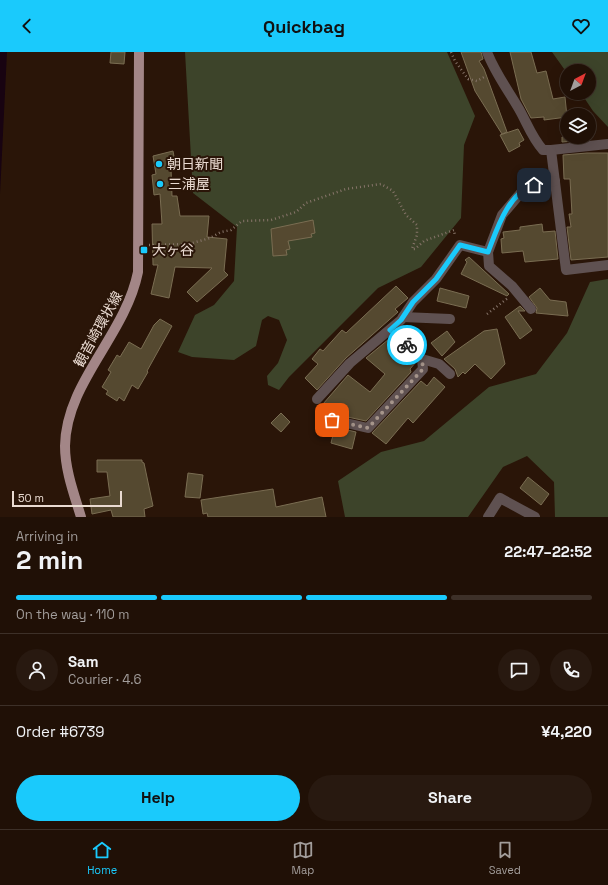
<!DOCTYPE html>
<meta charset="utf-8">
<style>
body{margin:0;font-family:"Space Grotesk","Noto Sans JP",sans-serif;background:#281910;color:#f1f3f6;height:100vh;display:flex;flex-direction:column;font-size:15px;white-space:nowrap}
*{box-sizing:border-box;margin:0}
p{font-size:13px;color:#a29d9b}
.icon{flex:none;width:22px;height:22px;fill:none;stroke:currentColor;stroke-width:2;stroke-linecap:round;stroke-linejoin:round}
.map{position:relative;height:465px;overflow:hidden}
.drawer{display:flex;flex-direction:column;background:#201006;flex:1}
.drawer>*{flex:none}
.needle{width:26px;rotate:41deg}
.controls{position:absolute;left:560px;top:12px;display:grid;gap:8px}
.controls a{display:grid;place-items:center;width:36px;height:36px;border-radius:50%;background:#201006;box-shadow:0 4px 16px #0002,0 0 0 1px #3d3028;font-size:20px}
.scale{position:absolute;left:12px;bottom:10px;width:110px;box-sizing:border-box;padding-left:4px;border:2px solid #e9dad1;border-top:0;font-size:11px;line-height:14px;white-space:nowrap;color:#e9dad1;-webkit-text-stroke:3px #2a1508;paint-order:stroke}
.pin{position:absolute;display:grid;place-items:center;width:34px;height:34px;color:#fff;margin:-17px;border-radius:8px;box-shadow:0 2px 6px #0006}
.courier{position:absolute;display:grid;place-items:center;width:40px;height:40px;margin:-20px;border:3px solid #1acafc;border-radius:50%;background:#fff;color:#222;box-shadow:0 1px 5px #0007}
.overview em{font-style:normal;font-weight:800}
.overview div{display:flex;flex-direction:column-reverse}
.overview{display:flex;align-items:center;justify-content:space-between;height:68px;padding:0 16px}
h1{font-size:26px;font-weight:800;line-height:30px}
.bar{display:grid;grid-template-columns:repeat(4,1fr);gap:6px 4px;align-content:center;height:48px;padding:0 16px}
.bar i{height:5px;border-radius:3px;background:#3d3028}
.bar .on{background:#1acafc}
.bar p{grid-column:span 4}
.line{display:flex;align-items:center;gap:10px;padding:0 16px;border-top:1px solid #3d3028}
.line div{flex:1}
.round{display:grid;place-items:center;flex:none;width:42px;height:42px;border-radius:21px;background:#281910}
.button{display:flex;gap:8px;margin-top:auto;padding:8px 16px}
.button a{flex:1;height:46px;border-radius:24px;background:#1acafc;color:#111;font-size:16px;font-weight:800;line-height:46px;text-align:center}
.button a+a{background:#281910;color:#f1f3f6}
header{display:flex;justify-content:space-between;align-items:center;height:52px;padding:0 16px;background:#1acafc;color:#111;font-size:18px;font-weight:800}
.tab-bar{display:flex;justify-content:space-around;align-items:center;height:56px;border-top:1px solid #3d3028;background:#201006;font-size:11px;color:#a29d9b}
.tab-bar a{display:grid;justify-items:center;gap:2px}
.tab-bar .on{color:#1acafc}
.map>svg:first-child{display:block}
</style>
<header><svg class="icon" aria-label="back" viewBox="0 0 24 24"><path d="M15 5l-7 7 7 7"/></svg>Quickbag<svg class="icon" aria-label="heart" viewBox="0 0 24 24"><path d="M12 20l-8-8c-3-5 5-10 8-4 3-6 11-1 8 4z"/></svg></header>
<div class="map">
<svg width="608" height="465" viewBox="0 0 608 465">
<rect width="100%" height="100%" fill="#2a1508"/>
<g fill="#3d442a">
<polygon points="185,0 447,0 475,64 464,93 461,166 421,215 378,236 289,325 279,338 268,333 267,324 278,311 287,288 279,268 268,264 262,268 256,294 234,308 192,305 178,300 195,263 214,253 234,229 237,175 193,141"/>
<polygon points="552,0 608,0 608,75 593,59 581,41 589,41 589,19 567,19 567,21"/>
<polygon points="608,227 608,465 555,465 554,430 527,404 503,415 468,465 345,465 338,429 381,400 424,389 489,335 536,322 567,281 590,230"/>
</g>
<polygon fill="#180311" points="0,0 7,0 0,142"/>
<g fill="#554930" stroke="#7a6d52">
<polygon points="111,0 125,0 124,12 110,11"/>
<polygon points="461,0 481,0 483,7 479,9 484,17 507,80 502,82 475,39"/>
<polygon points="510,0 531,0 537,21 546,19 553,47 565,45 567,65 544,68 544,65 531,66 521,47"/>
<polygon points="518,77 524,88 519,91 520,94 509,100 500,83"/>
<polygon points="562,85 586,85 586,88 562,90"/>
<polygon points="173,99 176,116 171,117 172,144 177,144 180,164 209,164 207,185 227,187 224,219 228,223 197,250 187,240 212,216 175,215 169,246 151,242 158,213 153,213 152,172 162,172 160,142 154,143 152,123 156,122 153,104"/>
<polygon points="587,101 608,101 608,205 571,208 567,175 571,175 569,162 572,162 570,127 564,127 563,103"/>
<polygon points="313,168 315,181 311,182 312,185 288,189 290,197 286,198 287,203 273,204 271,177"/>
<polygon points="542,172 543,180 555,179 558,207 525,210 523,199 502,201 501,187 504,186 503,180 520,178 520,175"/>
<polygon points="469,205 509,242 507,244 461,222 467,210 465,208"/>
<polygon points="396,234 408,246 395,257 398,260 346,306 317,338 305,326 318,312 312,307 320,297 323,299 342,278 346,281"/>
<polygon points="440,236 469,244 466,256 437,249"/>
<polygon points="540,236 550,248 566,250 568,264 536,261 537,256 529,245"/>
<polygon points="520,254 525,259 518,259 532,278 520,287 505,265"/>
<polygon points="160,267 172,274 147,319 148,320 138,337 132,333 124,349 119,345 117,349 106,342 108,339 102,335 111,320 108,318 117,303 120,305 129,290 141,297 154,273"/>
<polygon points="497,277 505,312 491,327 475,312 465,322 463,320 458,325 455,317 444,307 484,279"/>
<polygon points="447,279 455,290 442,304 431,291"/>
<polygon points="389,287 416,310 410,317 411,320 366,369 334,362 323,352 348,323 370,340 385,322 366,306"/>
<polygon points="434,325 445,335 413,371 408,366 386,392 372,381 421,329 427,334"/>
<polygon points="281,361 290,370 281,380 271,371"/>
<polygon points="335,375 356,380 352,397 331,391"/>
<polygon points="97,408 142,408 142,410 144,411 153,454 144,457 145,465 113,465 111,458 92,462 90,447 110,444 107,420 97,420"/>
<polygon points="188,421 203,423 200,446 185,445"/>
<polygon points="528,425 549,442 541,453 520,436"/>
<polygon points="273,437 276,455 322,445 326,465 208,465 207,461 203,462 201,448"/>
</g>
<g fill="none" stroke-linecap="round" stroke-linejoin="round">
<g stroke="#87756a" stroke-width="2.5" stroke-dasharray="1 3" stroke-linecap="butt">
<polyline points="451,0 455,9 468,27 477,29 486,24"/>
<polyline points="149,193 189,192 210,186 221,180 231,178 242,169 271,168 296,160 306,151 346,137 381,132 393,139 406,163 417,173 417,183 412,197 415,197 424,189 454,178 455,184"/>
<polyline points="487,262 508,246"/>
</g>
<g stroke="#5f5151" stroke-width="10">
<path d="M487,0c8,21 21,38 32,57 8,14 13,29 24,41h8l57,-6"/>
<polyline points="551,98 566,218 608,213"/>
<polyline points="531,257 512,234 489,214 488,200 502,163 525,136 555,129"/>
<polyline points="403,265 450,267"/>
<polyline points="422,307 439,312 450,322"/>
<polyline points="317,347 350,311 401,268 413,250 436,227 460,193 488,200"/>
<polyline points="320,365 368,376 423,317 422,307 390,278"/>
<polyline points="488,465 500,446 535,465"/>
</g>
<path stroke="#a38687" stroke-width="10" d="M81,465c-7,-23 -16,-47 -16,-71 1,-64 60,-110 73,-174l1,-220"/>
</g>
<g fill="none" stroke-linecap="round" stroke-linejoin="round">
<polyline stroke="#a6958b" stroke-width="4" stroke-dasharray="0 7.2" points="332,368 368,376 423,317 422,307 407,293"/>
<path stroke="#1acafc" stroke-width="5" d="M407,293l-17,-15 11,-10 12,-18 23,-23 24,-34 28,7c9,-23 20,-59 46,-67"/>
</g>
<g fill="#1acafc" stroke="#2a1508" stroke-width="1.5">
<circle cx="159" cy="112" r="4"/>
<circle cx="160" cy="132" r="4"/>
<rect x="140" y="194" width="8" height="8" rx="2"/>
</g>
<g text-anchor="middle" stroke-width="4" stroke-linejoin="round" paint-order="stroke">
<g font-size="14" fill="#e9dad1" stroke="#2a1508" text-anchor="start">
<text x="167" y="117">朝日新聞</text>
<text x="168" y="137">三浦屋</text>
<text x="152" y="203">大ヶ谷</text>
</g>
<g font-size="14" fill="#e9dad1" stroke="#2a1508">
<text transform="translate(98 277) rotate(-61)" y="5">観音崎環状線</text>
</g>
</g>
</svg>
<div class="controls">
<a><svg class="needle" viewBox="-14 -14 28 28"><path d="M0-13l5 13h-10z" fill="#e53935"/><path d="M0 13l5-13h-10z" fill="#a29d9b"/></svg></a>
<a><svg class="icon" aria-label="layers" viewBox="0 0 24 24"><path d="M12 4l9 5-9 5-9-5zM3 14l9 5 9-5"/></svg></a>
</div>
<div class="scale">50 m</div>
<div class="pin" style="left:332px;top:368px;background:#ea580c"><svg class="icon" aria-label="bag" viewBox="0 0 24 24"><path d="M5 8h14l-1 12H6zM9 8a3 3 0 0 1 6 0"/></svg></div>
<div class="pin" style="left:534px;top:133px;background:#1f2937"><svg class="icon" aria-label="home" viewBox="0 0 24 24"><path d="M3 11l9-7 9 7M6 9v11h12V9"/></svg></div>
<div class="courier" style="left:407px;top:293px"><svg class="icon" aria-label="bike" viewBox="0 0 24 24"><circle cx="6" cy="16" r="4"/><circle cx="18" cy="16" r="4"/><path d="M6 16l4-8h5l3 8M10 8l3 8H6M13 5h3"/></svg></div>
</div>
<section class="drawer">
<div class="overview"><div><h1>2 min</h1><p>Arriving in</p></div><em>22:47–22:52</em></div>
<div class="bar"><i class="on"></i><i class="on"></i><i class="on"></i><i></i><p>On the way · 110 m</p></div>
<div class="line" style="height:72px"><a class="round"><svg class="icon" aria-label="person" viewBox="0 0 24 24"><circle cx="12" cy="8" r="4"/><path d="M4 21q1-7 8-7t8 7"/></svg></a><div><b>Sam</b><p>Courier · 4.6</p></div><a class="round"><svg class="icon" aria-label="chat" viewBox="0 0 24 24"><path d="M4 5h16v11H9l-5 4z"/></svg></a><a class="round"><svg class="icon" aria-label="phone" viewBox="0 0 24 24"><path d="M5 4h4l2 5-3 2q2 4 5 5l2-3 5 2v4C11 20 4 13 5 4z"/></svg></a></div>
<div class="line" style="height:52px"><div>Order #6739</div><b>¥4,220</b></div>
<div class="button"><a>Help</a><a>Share</a></div>
</section>
<nav class="tab-bar">
<a class="on"><svg class="icon" aria-label="home" viewBox="0 0 24 24"><path d="M3 11l9-7 9 7M6 9v11h12V9"/></svg>Home</a>
<a><svg class="icon" aria-label="map" viewBox="0 0 24 24"><path d="M3 6l6-2 6 2 6-2v14l-6 2-6-2-6 2zM9 4v14M15 6v14"/></svg>Map</a>
<a><svg class="icon" aria-label="saved" viewBox="0 0 24 24"><path d="M7 4h10v16l-5-4-5 4z"/></svg>Saved</a>
</nav>
